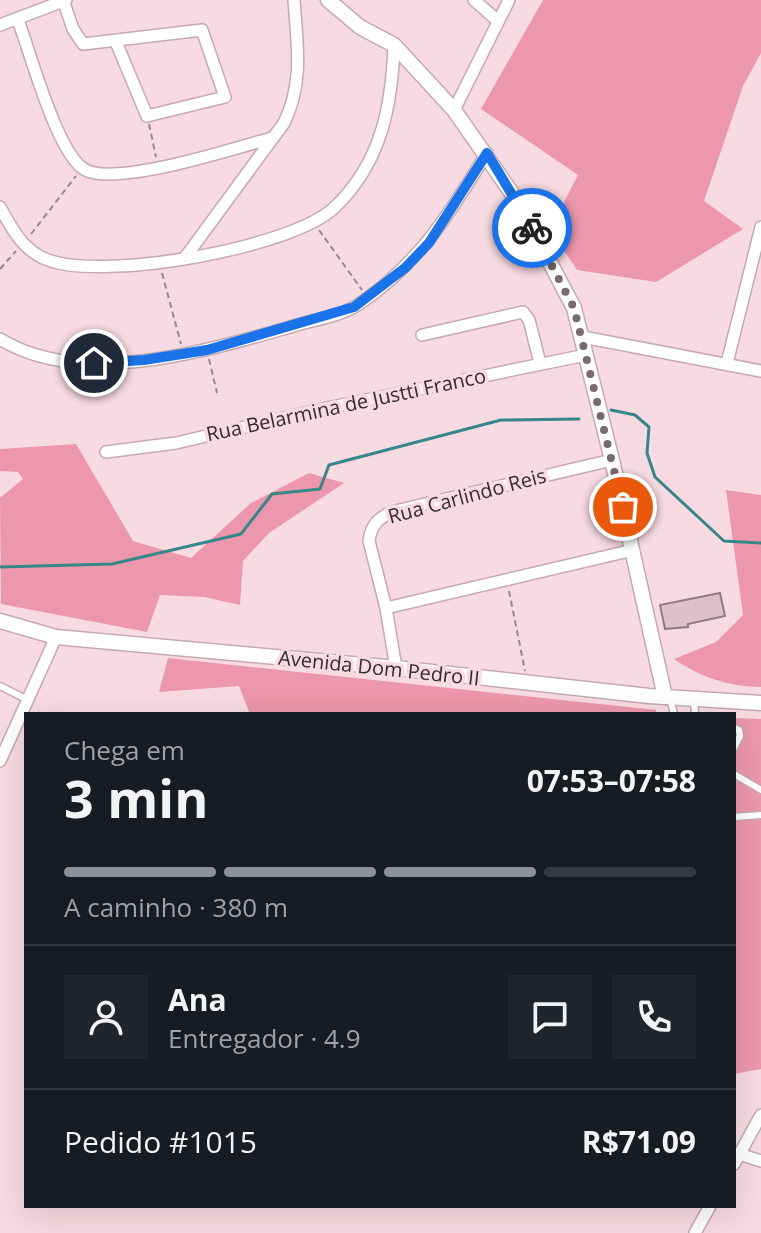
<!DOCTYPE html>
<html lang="pt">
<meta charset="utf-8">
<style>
body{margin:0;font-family:"Open Sans",sans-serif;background:#20242c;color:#f1f3f6;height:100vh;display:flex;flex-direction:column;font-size:30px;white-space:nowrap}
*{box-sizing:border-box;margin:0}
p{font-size:26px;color:#9ea1a6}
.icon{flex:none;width:44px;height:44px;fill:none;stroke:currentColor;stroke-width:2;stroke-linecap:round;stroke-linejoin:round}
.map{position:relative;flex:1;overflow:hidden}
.side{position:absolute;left:24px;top:712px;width:712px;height:496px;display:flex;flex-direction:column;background:#171b24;border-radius:0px;box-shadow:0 8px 32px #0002}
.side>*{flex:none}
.pin{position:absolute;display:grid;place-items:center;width:68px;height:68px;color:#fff;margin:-34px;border:4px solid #fff;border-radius:50%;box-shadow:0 2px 8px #0007}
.courier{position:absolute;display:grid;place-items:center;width:80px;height:80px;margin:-40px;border:6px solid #1a73e8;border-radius:50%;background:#fff;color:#222;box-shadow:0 2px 10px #0007}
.overview em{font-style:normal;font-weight:700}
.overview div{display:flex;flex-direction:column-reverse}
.overview{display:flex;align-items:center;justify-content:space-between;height:136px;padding:0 40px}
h1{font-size:52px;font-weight:700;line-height:60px}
.bar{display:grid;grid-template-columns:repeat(4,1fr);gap:12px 8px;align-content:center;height:96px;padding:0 40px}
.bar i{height:10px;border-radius:6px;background:#363941}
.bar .active{background:#8c9099}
.bar p{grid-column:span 4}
.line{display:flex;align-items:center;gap:20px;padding:0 40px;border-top:2px solid #363941}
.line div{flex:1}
.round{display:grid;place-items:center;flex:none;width:84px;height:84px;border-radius:0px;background:#20242c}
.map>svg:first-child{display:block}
</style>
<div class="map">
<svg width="761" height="1233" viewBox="0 0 761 1233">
<rect width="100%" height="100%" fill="#f8dbe2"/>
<g fill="#ec97ad">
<polygon points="543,0 761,0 761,53 743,86 704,201 743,229 656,282 577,270 550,229 578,175 481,109"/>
<polygon points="76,444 133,541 191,558 251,503 309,473 344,483 269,533 243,561 240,605 204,597 160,595 147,632 1,604 0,498 23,479 18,472 0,471 0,449"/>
<path d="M726,490l35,5v192c-34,-1 -59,-9 -87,-28l42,-17 27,-27z"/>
<polygon points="168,658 656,710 656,714 250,714 239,686 159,692"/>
<polygon points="734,718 761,719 761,1069 734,1074"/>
</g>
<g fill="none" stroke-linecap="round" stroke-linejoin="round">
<g stroke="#378689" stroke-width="3">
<polyline points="611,410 635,415 649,427 647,453 655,477 724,541 761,543"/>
<polyline points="0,567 112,564 241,534 272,494 320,489 329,465 501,420 579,419"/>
</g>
</g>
<polygon fill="#dec1c8" stroke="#947a80" stroke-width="2" points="720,593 725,616 688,624 688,627 665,629 660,605"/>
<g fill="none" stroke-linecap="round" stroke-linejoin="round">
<defs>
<g id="service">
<polyline points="0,686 28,700"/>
<polyline points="670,698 674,714"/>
<polyline points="694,699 695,714"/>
<polyline points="734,728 739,730 740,736 734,748"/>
<polyline points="734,774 761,790"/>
<polyline points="734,817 761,815"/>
</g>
<g id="minor">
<polyline points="474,0 498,21"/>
<polyline points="64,3 73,29 83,44 202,30 225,97 147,116 116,42"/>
<path d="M18,20c13,35 37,125 63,147 26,24 156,-20 191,-29"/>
<polyline points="0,25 66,0"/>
<polyline points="454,110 509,0"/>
<path d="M0,207c12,22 23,44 48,53 56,21 245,-12 287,-53 46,-44 57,-101 59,-162"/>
<path d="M184,259l100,-136c20,-40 13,-80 10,-123"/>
<polyline points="422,335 523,312 529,320 540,363"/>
<polyline points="583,337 761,371"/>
<path d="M0,339c81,50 206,12 290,-12 21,-7 50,-10 69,-23 60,-40 91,-91 128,-151"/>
<polyline points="727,363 761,227"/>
<polyline points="106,452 176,443 322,409 586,355"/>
<polyline points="386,608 633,550"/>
<path d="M396,668l-10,-60 -17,-67c2,-16 9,-22 22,-29l221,-52"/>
<polyline points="0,761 56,637"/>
<polyline points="739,1154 761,1161"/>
<polyline points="734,1164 761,1115"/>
<polyline points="695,1233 710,1206"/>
</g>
<g id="tertiary">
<polyline points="328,0 360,27 394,45 454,110 518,202 574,308 612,460 665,697"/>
<polyline points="0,621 56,637 396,668 649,696 761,703"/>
</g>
</defs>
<use href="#service" stroke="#c6aab0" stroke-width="9"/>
<use href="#minor" stroke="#c6aab0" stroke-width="14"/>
<use href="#tertiary" stroke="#c6aab0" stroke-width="17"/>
<g stroke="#9b878c" stroke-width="2" stroke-dasharray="6 4" stroke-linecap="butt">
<polyline points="149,124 156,157"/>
<polyline points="319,230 362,290"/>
<polyline points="31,234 76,176"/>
<polyline points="0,269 16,251"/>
<polyline points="162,273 181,344"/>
<polyline points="209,359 217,393"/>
<polyline points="509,591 525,671"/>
</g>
<use href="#service" stroke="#fff" stroke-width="6"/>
<use href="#minor" stroke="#fff" stroke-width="11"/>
<use href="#tertiary" stroke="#fff" stroke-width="14"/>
</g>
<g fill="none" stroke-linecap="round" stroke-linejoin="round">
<polyline stroke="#7a696d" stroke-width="8" stroke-dasharray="0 14.4" points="532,228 574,308 623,507"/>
<polyline stroke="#1a73e8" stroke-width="10" points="94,363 144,360 207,350 354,307 405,268 429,243 487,153 532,228"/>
</g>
<g text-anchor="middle" stroke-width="7" stroke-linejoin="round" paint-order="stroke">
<g font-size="20" fill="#362b2e" stroke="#f8dbe2">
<text transform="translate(346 405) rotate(-12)" y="7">Rua Belarmina de Justti Franco</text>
<text transform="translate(467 496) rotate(-15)" y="7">Rua Carlindo Reis</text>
<text transform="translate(379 668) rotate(6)" y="7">Avenida Dom Pedro II</text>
</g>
</g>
</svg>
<div class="pin" style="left:623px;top:507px;background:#ea580c"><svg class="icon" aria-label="bag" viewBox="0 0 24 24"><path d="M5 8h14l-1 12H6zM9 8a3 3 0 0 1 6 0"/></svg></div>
<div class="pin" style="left:94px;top:363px;background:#1f2937"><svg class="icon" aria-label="home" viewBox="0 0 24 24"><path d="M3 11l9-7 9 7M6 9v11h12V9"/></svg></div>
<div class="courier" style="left:532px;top:228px"><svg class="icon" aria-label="bike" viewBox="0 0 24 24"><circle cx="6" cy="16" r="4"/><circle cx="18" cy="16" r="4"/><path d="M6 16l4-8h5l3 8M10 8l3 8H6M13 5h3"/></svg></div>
<section class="side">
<div class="overview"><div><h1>3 min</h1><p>Chega em</p></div><em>07:53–07:58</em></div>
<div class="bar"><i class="active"></i><i class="active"></i><i class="active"></i><i></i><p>A caminho · 380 m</p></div>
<div class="line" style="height:144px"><a class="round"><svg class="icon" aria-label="person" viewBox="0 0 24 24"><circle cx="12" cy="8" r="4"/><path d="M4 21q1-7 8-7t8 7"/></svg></a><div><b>Ana</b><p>Entregador · 4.9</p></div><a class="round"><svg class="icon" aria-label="chat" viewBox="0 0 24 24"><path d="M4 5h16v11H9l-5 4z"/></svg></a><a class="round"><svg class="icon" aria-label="phone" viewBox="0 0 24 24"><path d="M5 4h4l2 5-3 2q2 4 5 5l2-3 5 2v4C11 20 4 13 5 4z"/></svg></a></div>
<div class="line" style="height:104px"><div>Pedido #1015</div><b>R$71.09</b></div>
</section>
</div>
